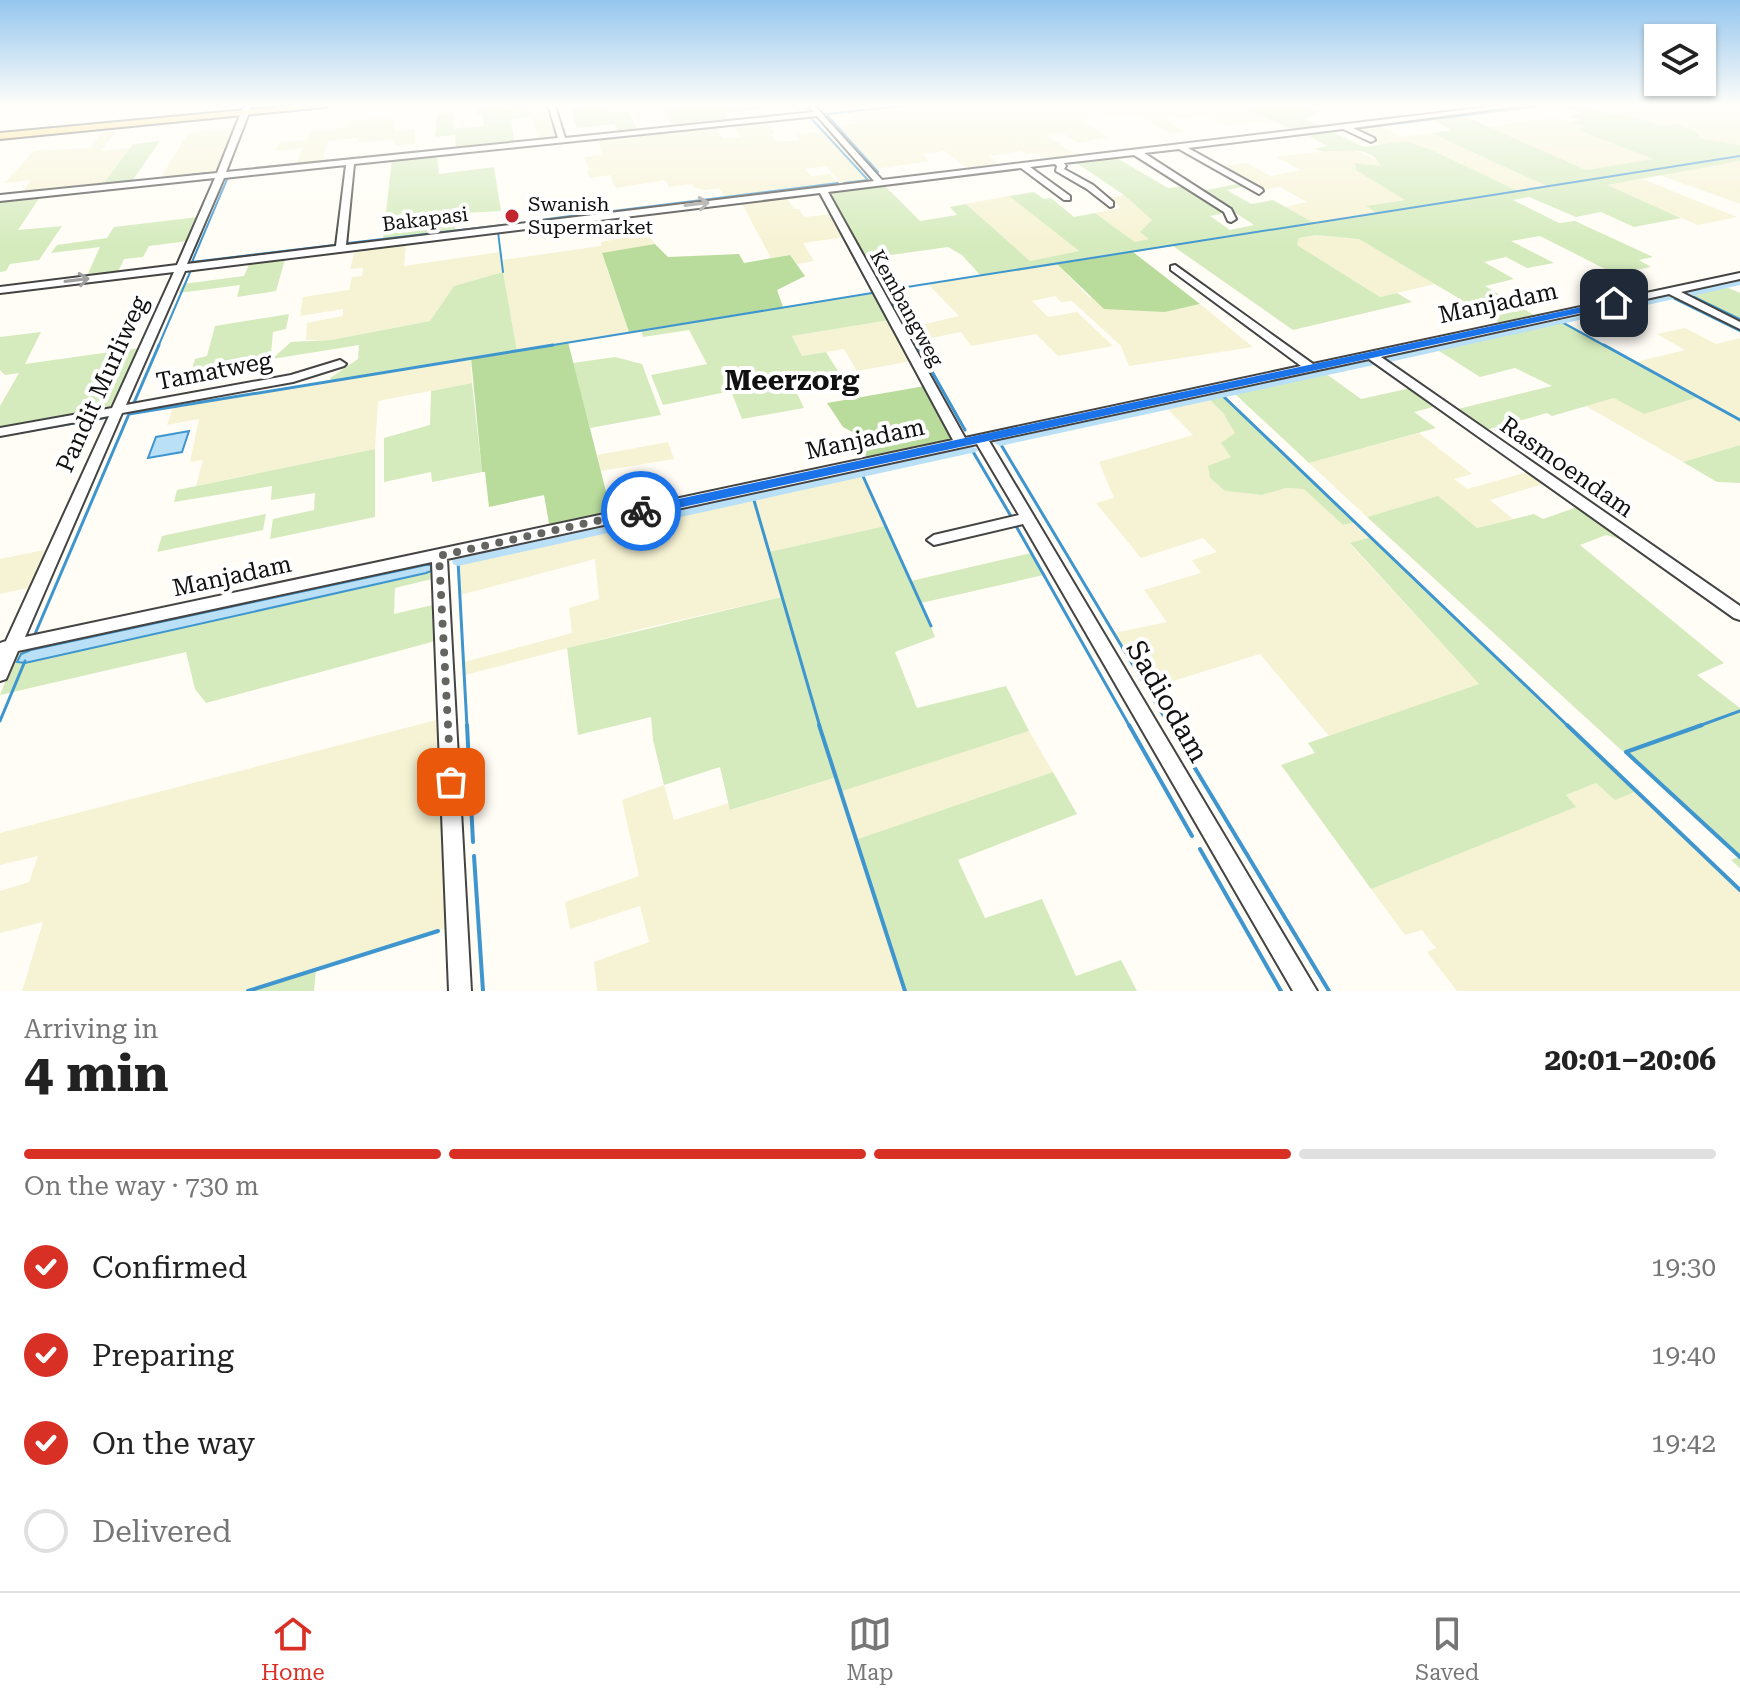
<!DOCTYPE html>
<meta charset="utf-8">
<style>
body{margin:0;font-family:"Roboto Serif",serif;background:#f6f6f6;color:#222;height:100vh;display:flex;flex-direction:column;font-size:30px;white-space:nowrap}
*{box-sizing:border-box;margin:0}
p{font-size:26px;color:#767676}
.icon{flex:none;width:44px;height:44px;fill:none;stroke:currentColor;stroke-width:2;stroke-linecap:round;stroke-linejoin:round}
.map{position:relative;height:991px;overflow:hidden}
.sheet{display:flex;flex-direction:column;background:#fff;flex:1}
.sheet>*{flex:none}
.tools{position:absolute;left:1644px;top:24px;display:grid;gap:16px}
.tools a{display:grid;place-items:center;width:72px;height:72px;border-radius:0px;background:#fff;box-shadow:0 2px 6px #0004;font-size:40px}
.pin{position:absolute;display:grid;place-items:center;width:68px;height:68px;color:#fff;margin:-34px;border-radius:16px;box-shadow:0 4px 12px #0006}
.courier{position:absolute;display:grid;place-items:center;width:80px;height:80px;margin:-40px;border:6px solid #1a73e8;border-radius:50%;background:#fff;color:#222;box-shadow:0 2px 10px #0007}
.head em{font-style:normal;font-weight:700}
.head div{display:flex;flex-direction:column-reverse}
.head{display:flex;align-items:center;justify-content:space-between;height:136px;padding:0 24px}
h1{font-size:52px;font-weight:700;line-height:60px}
.bar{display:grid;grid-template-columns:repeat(4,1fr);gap:12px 8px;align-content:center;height:96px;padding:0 24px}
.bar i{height:10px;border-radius:6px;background:#e0e0e0}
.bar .active{background:#d93025}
.bar p{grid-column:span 4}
ol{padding:0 24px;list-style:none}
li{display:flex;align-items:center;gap:24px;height:88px}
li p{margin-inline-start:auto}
li .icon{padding:8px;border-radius:50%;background:#d93025;color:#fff;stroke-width:4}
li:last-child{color:#767676}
li i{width:44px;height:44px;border:4px solid #e0e0e0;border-radius:50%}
.menu{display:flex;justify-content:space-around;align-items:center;height:112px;border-top:2px solid #e0e0e0;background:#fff;font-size:22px;color:#767676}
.menu a{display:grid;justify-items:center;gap:4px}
.menu .active{color:#d93025}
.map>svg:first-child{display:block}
</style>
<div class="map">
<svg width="1740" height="991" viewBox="0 0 1740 991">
<rect width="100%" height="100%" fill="#fffdf5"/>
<g fill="#f6f3d4">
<polygon points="527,105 546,105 558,138 540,141"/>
<polygon points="898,105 1239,105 1272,121 1226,125 1207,115 1181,119 1175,116 1162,118 1185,131 1170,134 1136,114 1111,118 1101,112 1088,114 1092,117 1080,120 1108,137 1078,143 1063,133 1047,136 1082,158 1051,161 1038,153 1026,154 1021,151 989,156 1000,166 968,169 944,151 922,154 929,161 876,169 834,126 858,123 849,112"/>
<polygon points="1651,105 1740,105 1740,145 1699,138 1679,124 1661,126 1625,113 1636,111 1632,108"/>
<polygon points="395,116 394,131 415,129 415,144 396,146 393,139 358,143 358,138 328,141 321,164 295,167 303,148 276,151 279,143 307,140 310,131 347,127 348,121"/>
<polygon points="1558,117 1586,128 1578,130 1655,159 1586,170 1483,127"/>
<polygon points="765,121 775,133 771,134 777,142 800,140 797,134 826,131 868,180 841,183 826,166 805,169 811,176 830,174 838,183 725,197 719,188 705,190 694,188 692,184 669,187 665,180 616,188 610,175 590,178 587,171 590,170 584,157 602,155 598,138 716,126 723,138 741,137 732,124"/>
<polygon points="1380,126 1402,136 1431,133 1548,186 1518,191 1429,150 1404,141 1381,145 1352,129"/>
<polygon points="236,128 216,174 159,181 188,133"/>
<polygon points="116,131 101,151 130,148 101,187 20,195 31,180 5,183 34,151 90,148 103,132"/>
<polygon points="1349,148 1379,161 1382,166 1356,163 1356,170 1406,199 1367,207 1378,213 1314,223 1285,207 1307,202 1280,187 1262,190 1223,166 1246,163 1271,176 1301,170 1276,157"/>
<polygon points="1740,161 1740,204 1660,175"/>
<polygon points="1642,179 1737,217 1698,225 1606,185"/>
<polygon points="1124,195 1153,221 1150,239 1135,242 1095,213 1121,208 1108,198"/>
<polygon points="1009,196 1080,252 1030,261 966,204"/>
<polygon points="786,197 794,209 799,209 804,217 833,214 845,237 803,243 814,261 797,264 790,255 771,258 741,202"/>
<polygon points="647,233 655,244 602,254 629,332 517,351 503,272 454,286 430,321 331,340 306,340 307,323 343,316 343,309 300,316 303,297 349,290 352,277 362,276 363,268 350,269 355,250 406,243 404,266 500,252 502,260 601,246 601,242"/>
<polygon points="1316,235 1359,239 1435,284 1380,297 1297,245 1299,238"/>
<polygon points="1057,264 1089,297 1165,312 1200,304 1253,347 1129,366 1121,346 1072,301 1061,302 1055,296 1032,301 1048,317 1077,312 1113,346 1058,356 1036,334 971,346 961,332 916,341 909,328 959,316 928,284"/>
<polygon points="890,320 912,361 857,371 844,349 802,356 792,336"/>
<polygon points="1685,328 1716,344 1740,338 1740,445 1683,462 1586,406 1615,398 1696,397 1636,362 1685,350 1657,334"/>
<polygon points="471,358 472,383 378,401 375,449 196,486 203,460 190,462 199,419 167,425 173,407"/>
<polygon points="1208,398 1223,413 1236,434 1231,457 1210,478 1225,491 1262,495 1286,488 1305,489 1343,525 1356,522 1371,537 1350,544 1479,684 1329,736 1260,654 1147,689 1114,633 1167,622 1144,590 1201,573 1192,560 1217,552 1203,538 1141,558 1096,503 1114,498 1099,462 1193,435 1166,407"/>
<polygon points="1419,433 1472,474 1454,479 1467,489 1531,471 1547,483 1490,500 1513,519 1477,528 1438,497 1367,517 1309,463"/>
<polygon points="668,442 674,459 601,471 597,455"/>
<polygon points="862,474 885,526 769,552 782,597 645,628 465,675 464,662 572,633 569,608 599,599 595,559 460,595 458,561"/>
<polygon points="49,549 32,587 0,594 0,559"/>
<polygon points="444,718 453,926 248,991 22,991 43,922 0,933 0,891 29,882 38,856 0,865 0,833"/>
<polygon points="1029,731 1053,772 855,840 905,991 597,991 594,962 649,942 640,906 570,929 565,902 639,876 622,800 664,785 674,820 729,803 731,810 835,778 839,791"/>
<polygon points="1596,783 1615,799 1637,791 1740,890 1740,991 1457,991 1427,952 1436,948 1422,930 1405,935 1371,889 1575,807 1565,795"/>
</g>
<g fill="#d5ebbd" fill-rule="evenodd">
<polygon points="502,105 508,109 528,107 530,117 511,120 515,144 456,150 455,135 435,137 437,114 452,112 454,129 484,126 483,115 478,115 476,106"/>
<polygon points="570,105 607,105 611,113 628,111 638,131 619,133 614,124 577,128"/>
<polygon points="660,105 760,105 763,109 725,113 731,122 674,128"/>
<polygon points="1239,105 1302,105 1318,112 1305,119 1324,127 1295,131"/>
<path d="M1562,105h21l29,10 13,-2 36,13 18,-2 20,10v4l41,7v16l-133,24 74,33 -47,9 -33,-15 -25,5 -47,-20 -16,3 46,23 16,-2 78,36 -14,3 12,7 -36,7 -75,-38 -29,5 43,22 -27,5 -21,-11 -22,5 30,17 -29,7 52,31 -35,7 -143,-85 -43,-4 -17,3 -2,7 83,52 17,-4 15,9 -119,28 -120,-84 -192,30 -19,-21 -14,-8 -86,12 -36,-67 58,-7 36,36 37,-6 -7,-8 16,-3 64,57 49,-10 -70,-55 25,-4 10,7 7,-1 23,19 21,-4 40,29 14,-3 -9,-7 12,-12 -28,-25 -49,-33 40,-5 53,31 22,-2 35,23v4l-15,3 20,14 24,-5 -52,-34 40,-8 5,3 -20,4 24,14 22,-4 41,23 63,-10 -11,-7 39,-6 -49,-30 -1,-7 26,3c-14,-27 -49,-9 -67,-17l13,-3 -21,-12 25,-3 33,16 40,-6 25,8 89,42 29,-5 -116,-53 21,-3 -20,-10 32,-4 122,54 67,-11 -77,-30 9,-2 -15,-5 8,-2 -9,-4 14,-3z"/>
<polygon points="160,141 130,184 101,187 133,144"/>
<polygon points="437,155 439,174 494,167 501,211 446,214 446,220 455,219 455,230 383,239 392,159"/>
<polygon points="42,194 18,230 62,226 39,260 10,264 6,271 0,272 0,199"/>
<polygon points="198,217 188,241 149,246 143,257 124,259 117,274 86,278 100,247 51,253 57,245 107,238 114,227"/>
<polygon points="286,256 276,291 237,297 240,285 179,293 183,284 244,276 251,260"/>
<polygon points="503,272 517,351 331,381 330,378 358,359 359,345 272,359 291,342 331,340 430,321 454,286"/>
<polygon points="1724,286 1740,293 1740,319 1688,294"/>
<polygon points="875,292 890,320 792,336 802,356 826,352 843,379 795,389 804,408 742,419 731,391 663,405 651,375 707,364 689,330 643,337 641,330"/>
<polygon points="289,314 286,329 273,332 271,354 263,363 190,376 195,359 207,356 215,326"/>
<polygon points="1560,321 1698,397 1644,414 1614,398 1552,416 1547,413 1483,431 1454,410 1552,386 1515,368 1480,377 1436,349"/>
<polygon points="41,332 25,364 139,348 110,410 0,431 0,406 19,373 5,375 0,370 0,337"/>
<polygon points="615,357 642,364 661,415 590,428 573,363"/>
<polygon points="1325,373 1361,399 1411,388 1437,406 1414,412 1436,428 1309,463 1234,393"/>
<polygon points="472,383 482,472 432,482 431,472 384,482 384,438 430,425 431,391"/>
<polygon points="1222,395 1356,522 1343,525 1304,489 1286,488 1262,495 1225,491 1210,478 1208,466 1231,457 1221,443 1235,433 1223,413 1208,398"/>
<polygon points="1740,445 1740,483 1717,482 1683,462"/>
<polygon points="375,449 375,517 270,539 273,519 314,510 315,493 271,500 272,486 174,502 177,490"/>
<polygon points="1438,496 1477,528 1534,514 1543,519 1580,506 1630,542 1606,535 1580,545 1724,663 1697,675 1740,708 1740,868 1731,860 1738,857 1367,517"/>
<polygon points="266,514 263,530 157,552 162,536"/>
<polygon points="885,526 911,581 1031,553 1044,575 921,603 935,637 895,652 917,708 1006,686 1029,731 839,792 834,778 730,810 720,767 664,785 653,740 651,717 578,735 567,648 782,597 769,552"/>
<polygon points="1371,537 1637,791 1615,800 1596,783 1566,795 1576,807 1371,889 1281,765 1315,753 1308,743 1479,684 1350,543"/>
<path d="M425,561l10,1 1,16 -41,10 -1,26 43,-10 2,36 -233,63 -11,-14 -9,-37 -186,43 15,-39 10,-7zM431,571l-406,92 -7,-1z"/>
<polygon points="1053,772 1077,814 958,860 985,918 1042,899 1076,976 1121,960 1137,991 905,991 855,840"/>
<polygon points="316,970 314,991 248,991"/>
</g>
<g fill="#b9dc9c">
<polygon points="655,244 668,257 739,254 744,263 790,255 805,276 777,290 783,307 629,332 602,253"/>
<polygon points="1133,252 1200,304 1165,312 1104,309 1057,264"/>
<polygon points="568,342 612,515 550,529 544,495 489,507 485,472 482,472 471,358"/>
<polygon points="925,386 955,441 868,460 854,433 843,427 827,403"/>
</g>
<g fill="#b9e0f7" stroke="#3f96cf" stroke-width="2">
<polygon points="189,431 182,452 148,458 156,437"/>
<polygon points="426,565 431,565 431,571 426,573 25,663 17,662 21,654 31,650"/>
</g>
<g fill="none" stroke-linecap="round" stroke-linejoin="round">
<g stroke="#3f96cf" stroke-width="2">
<polyline points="809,116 868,180 844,183"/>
<polyline points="1353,129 1548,105"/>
<polyline points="1188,148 1331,131"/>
<polyline points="1142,154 1182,149"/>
<polyline points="1067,163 1136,155"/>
<polyline points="1031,167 1057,164"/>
<polyline points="878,172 826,114 912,105"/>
<polyline points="228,177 192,262 334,245"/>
<polyline points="195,180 210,179"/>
<polyline points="925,180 1025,168"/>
<polyline points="103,185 208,173"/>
<polyline points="862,188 918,181"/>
<polyline points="613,211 838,183"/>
<polyline points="540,220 601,212"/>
<polyline points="498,232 503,272"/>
<polyline points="348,243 503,225"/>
<polyline points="868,259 918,347"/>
<polyline points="888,290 1740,156"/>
<polyline points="0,293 24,290"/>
<polyline points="1688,294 1740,319"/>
<polyline points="1671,297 1740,331"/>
<polyline points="1560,321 1607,347"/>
<polyline points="158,347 191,270"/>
<polyline points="541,347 872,293"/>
</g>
<g stroke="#3f96cf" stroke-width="3">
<polyline points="917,345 965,430"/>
<polyline points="1604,345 1740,420"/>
<polyline points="1222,395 1569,727"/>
<polyline points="133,405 159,345"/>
<polyline points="16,433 103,418"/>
<polyline points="1000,443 1170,727"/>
<polyline points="972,450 1012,518"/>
<polyline points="862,474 931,626"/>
<polyline points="753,497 820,727"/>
<polyline points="1016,526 1130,727"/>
<polyline points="458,561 467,727"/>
<polyline points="35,634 129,414 553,345"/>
<polyline points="0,721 25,661"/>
<polyline points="1696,727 1740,711"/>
</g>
<g stroke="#3f96cf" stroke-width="4">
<polyline points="467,725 473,842"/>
<polyline points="819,725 905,991"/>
<polyline points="1129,725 1192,836"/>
<polyline points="1169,725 1329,991"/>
<polyline points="1567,725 1740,890"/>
<polyline points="1702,725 1626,752 1740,857"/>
<polyline points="1200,849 1281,991"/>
<polyline points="474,856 483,991"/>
<polyline points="248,991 438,931"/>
</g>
<g fill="#b9e0f7" fill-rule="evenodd">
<polygon points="1740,279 1740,285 1688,297 1683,294 1685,292"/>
<polygon points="1671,294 1676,297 1674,299 1385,363 1380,360 1385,357 1594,313"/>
<polygon points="1370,360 1374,361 1374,365 1000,446 994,443 1000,440"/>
<polygon points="972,447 976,448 978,450 976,452 458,566 453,564 452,561 453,558 458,556"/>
</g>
<defs>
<path id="minor" d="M244,105h8l-26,67 332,-34 -10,-33 7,1 10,32 249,-26 -5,-5 5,-2 68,75 622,-75h22l-173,23 21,10 1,2 -4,2 -28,-13 -155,19 74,41 1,2 -4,3 -80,-45 -35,4 87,56 5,10 -5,3 -3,-1 -4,-9 -90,-57 -70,8 2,3 -2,3 29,16 20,17v4l-3,1 -23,-18 -31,-18 1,-5 -2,-2 -25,3 40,29v4h-6l-43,-32 -193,24 137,246 336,-72 -130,-96v-4l4,-1 138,99 427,-91v6l-59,13 59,30v7l-71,-35 -288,63 359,249v14l-6,-2 -365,-259 -380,82 328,550h-24l-270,-467 -89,21 -7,-5 7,-5 85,-20 -42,-71 -530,115 24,432h-22l-17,-429 -414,89 -12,28 -6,2v-38l6,-2 103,-225 -109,20v-8l112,-20 62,-136 -174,21v-6l177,-22 38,-87 -215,23v-6l217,-22zM817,116l57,65 -528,64 8,-81zM346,165l-10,81 -149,18 37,-86zM820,193l133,247 -928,197 97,-224 171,-31 51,-16 2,-2 -6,-4 -49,15 -165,30 59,-134z"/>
<polygon id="major" points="298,105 329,105 325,107 0,139 0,133"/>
</defs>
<use href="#minor" stroke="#444" stroke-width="4"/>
<use href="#major" stroke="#222" stroke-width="4"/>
<use href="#minor" fill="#fff" fill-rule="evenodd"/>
<use href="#major" fill="#f9d66b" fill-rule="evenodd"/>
</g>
<defs><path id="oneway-shaft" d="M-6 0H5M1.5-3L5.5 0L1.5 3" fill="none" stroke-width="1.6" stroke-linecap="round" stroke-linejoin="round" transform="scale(2)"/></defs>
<g stroke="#a0a0a0">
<use href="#oneway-shaft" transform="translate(697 204) rotate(-7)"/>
<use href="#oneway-shaft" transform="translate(77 280) rotate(-7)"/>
</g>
<linearGradient id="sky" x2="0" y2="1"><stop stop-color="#95c6ee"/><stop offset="0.43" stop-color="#fffefa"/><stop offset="1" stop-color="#fffefa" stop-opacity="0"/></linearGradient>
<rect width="1740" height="244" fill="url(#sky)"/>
<polygon fill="#1a73e8" points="1614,300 1617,305 641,516 634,511 641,507"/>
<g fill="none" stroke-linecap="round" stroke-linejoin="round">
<polyline stroke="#646461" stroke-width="8" stroke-dasharray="0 14.4" points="451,782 439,556 641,511"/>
</g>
<circle fill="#c4262e" stroke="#fff" stroke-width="3" cx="512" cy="216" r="8"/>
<g text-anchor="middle" stroke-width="8" stroke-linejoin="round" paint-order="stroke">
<g font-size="20" fill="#111" stroke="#fff" text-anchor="start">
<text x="528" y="211">Swanish<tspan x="528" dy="23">Supermarket</tspan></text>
</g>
<g font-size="20" fill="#111" stroke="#fff">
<text transform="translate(425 219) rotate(-7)" y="7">Bakapasi</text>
<text transform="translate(907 308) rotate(61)" y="7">Kembangweg</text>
</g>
<g font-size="24" fill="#111" stroke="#fff">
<text transform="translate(1498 303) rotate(-12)" y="8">Manjadam</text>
<text transform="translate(214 371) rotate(-11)" y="8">Tamatweg</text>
<text transform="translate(102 384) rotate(-66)" y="8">Pandit Murliweg</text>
<text transform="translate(865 439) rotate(-12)" y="8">Manjadam</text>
<text transform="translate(1567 467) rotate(35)" y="8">Rasmoendam</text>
<text transform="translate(232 576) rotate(-12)" y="8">Manjadam</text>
</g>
<g font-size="28" font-weight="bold" fill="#111" stroke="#fff">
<text x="792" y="390">Meerzorg</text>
</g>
<g font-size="28" fill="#111" stroke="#fff">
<text transform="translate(1168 701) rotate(60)" y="10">Sadiodam</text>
</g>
</g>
</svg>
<div class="tools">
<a><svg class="icon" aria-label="layers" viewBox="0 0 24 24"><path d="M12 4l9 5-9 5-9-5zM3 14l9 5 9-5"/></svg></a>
</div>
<div class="pin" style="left:451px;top:782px;background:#ea580c"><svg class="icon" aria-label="bag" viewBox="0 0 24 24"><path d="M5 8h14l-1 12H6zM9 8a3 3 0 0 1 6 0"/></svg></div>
<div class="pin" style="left:1614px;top:303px;background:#1f2937"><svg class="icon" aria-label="home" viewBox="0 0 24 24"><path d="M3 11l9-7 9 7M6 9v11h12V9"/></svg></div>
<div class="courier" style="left:641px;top:511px"><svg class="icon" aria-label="bike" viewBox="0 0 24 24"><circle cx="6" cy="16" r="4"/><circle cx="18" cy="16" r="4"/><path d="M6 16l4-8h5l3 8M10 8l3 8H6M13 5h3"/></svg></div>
</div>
<section class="sheet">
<div class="head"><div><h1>4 min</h1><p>Arriving in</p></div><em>20:01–20:06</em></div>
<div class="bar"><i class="active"></i><i class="active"></i><i class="active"></i><i></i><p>On the way · 730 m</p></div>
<ol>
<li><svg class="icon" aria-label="check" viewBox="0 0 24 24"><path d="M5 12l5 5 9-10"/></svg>Confirmed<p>19:30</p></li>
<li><svg class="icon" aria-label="check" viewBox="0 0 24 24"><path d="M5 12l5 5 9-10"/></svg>Preparing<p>19:40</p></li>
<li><svg class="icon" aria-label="check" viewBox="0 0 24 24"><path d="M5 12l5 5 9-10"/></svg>On the way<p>19:42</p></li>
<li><i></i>Delivered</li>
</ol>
</section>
<nav class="menu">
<a class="active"><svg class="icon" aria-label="home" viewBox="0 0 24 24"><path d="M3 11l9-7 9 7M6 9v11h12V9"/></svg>Home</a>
<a><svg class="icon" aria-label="map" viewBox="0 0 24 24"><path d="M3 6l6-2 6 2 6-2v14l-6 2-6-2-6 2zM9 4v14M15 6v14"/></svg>Map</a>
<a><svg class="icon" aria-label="saved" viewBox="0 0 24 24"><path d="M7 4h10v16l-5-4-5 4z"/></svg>Saved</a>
</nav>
